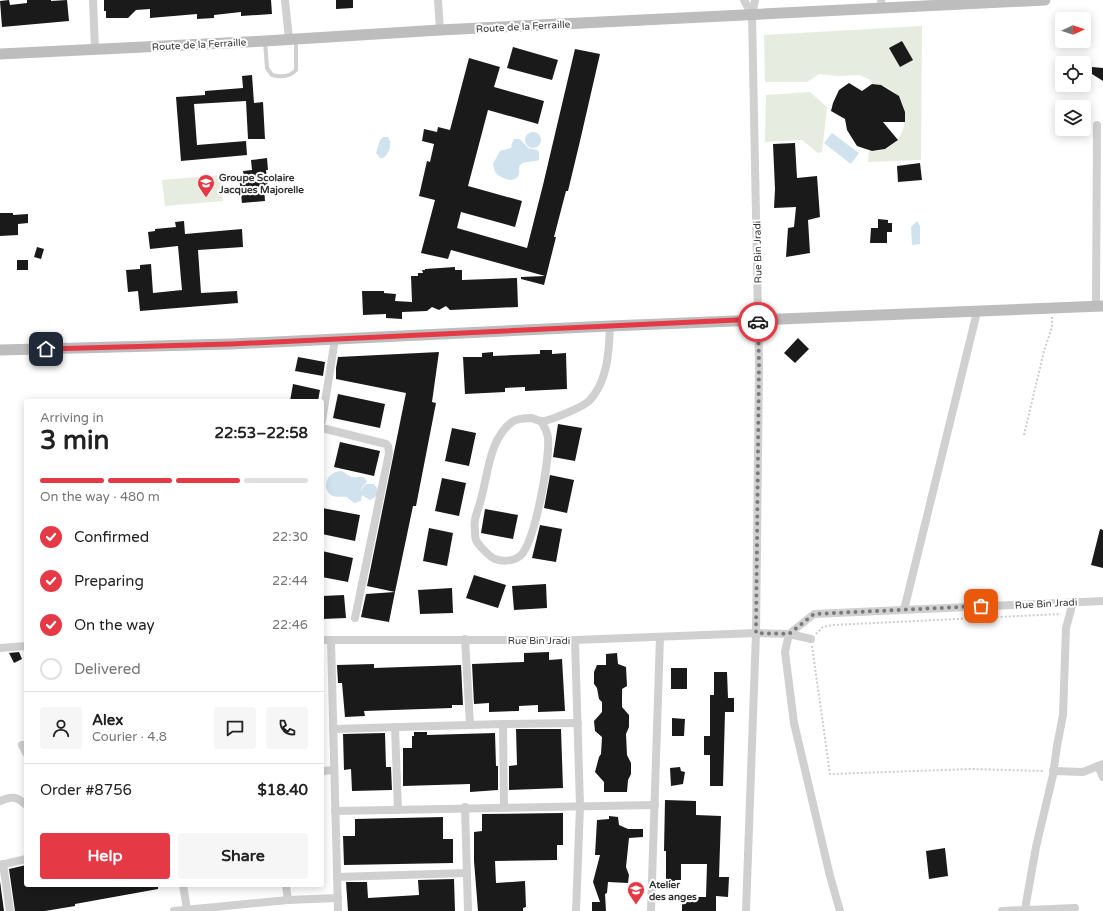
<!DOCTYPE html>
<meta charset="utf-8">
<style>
body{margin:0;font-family:"Varela Round",sans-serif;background:#f6f6f6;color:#222;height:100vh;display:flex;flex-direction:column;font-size:15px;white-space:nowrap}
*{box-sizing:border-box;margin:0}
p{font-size:13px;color:#767676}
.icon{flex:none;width:22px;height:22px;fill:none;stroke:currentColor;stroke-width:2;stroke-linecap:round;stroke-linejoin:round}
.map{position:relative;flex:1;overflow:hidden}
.details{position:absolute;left:24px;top:399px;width:300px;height:488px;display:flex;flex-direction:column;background:#fff;border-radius:4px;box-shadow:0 2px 10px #0003}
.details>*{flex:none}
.needle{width:26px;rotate:87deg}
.tools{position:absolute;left:1055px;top:12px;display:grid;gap:8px}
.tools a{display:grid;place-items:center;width:36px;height:36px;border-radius:4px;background:#fff;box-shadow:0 2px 10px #0003;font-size:20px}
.pin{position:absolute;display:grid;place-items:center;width:34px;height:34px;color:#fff;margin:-17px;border-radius:8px;box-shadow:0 2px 6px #0006}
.courier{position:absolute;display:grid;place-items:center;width:40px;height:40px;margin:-20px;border:3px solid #e63946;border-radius:50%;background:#fff;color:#222;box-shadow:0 1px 5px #0007}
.headline em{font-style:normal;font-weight:800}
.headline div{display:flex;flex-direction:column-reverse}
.headline{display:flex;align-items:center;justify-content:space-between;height:68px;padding:0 16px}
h1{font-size:26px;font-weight:800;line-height:30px}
.bar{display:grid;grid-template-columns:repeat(4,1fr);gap:6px 4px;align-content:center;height:48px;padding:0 16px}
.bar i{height:5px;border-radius:3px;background:#e0e0e0}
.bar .selected{background:#e63946}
.bar p{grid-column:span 4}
.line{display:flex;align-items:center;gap:10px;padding:0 16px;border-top:1px solid #e0e0e0}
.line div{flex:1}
.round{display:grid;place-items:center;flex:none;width:42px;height:42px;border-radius:4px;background:#f6f6f6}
ol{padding:0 16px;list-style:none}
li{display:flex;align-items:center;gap:12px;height:44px}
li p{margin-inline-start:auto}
li .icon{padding:4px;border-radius:50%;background:#e63946;color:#fff;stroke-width:4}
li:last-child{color:#767676}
li i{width:22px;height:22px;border:2px solid #e0e0e0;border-radius:50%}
.primary-button{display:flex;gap:8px;margin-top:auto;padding:8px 16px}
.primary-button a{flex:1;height:46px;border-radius:4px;background:#e63946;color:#fff;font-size:16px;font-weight:800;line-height:46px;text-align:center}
.primary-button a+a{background:#f6f6f6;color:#222}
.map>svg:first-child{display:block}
</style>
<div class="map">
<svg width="1103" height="911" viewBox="0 0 1103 911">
<rect width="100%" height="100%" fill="#fff"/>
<g fill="#e6ecdf">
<path d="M922,26l-1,134 -53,2 1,-11c44,5 51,-65 3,-67l-1,-4 -12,-5 -22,1 -18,-2 -12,8h-42l-1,-47z"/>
<polygon points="810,92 827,107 822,152 818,153 802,140 765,142 766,95"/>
<polygon points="220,175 223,201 165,206 162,180"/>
</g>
<g fill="#cfe2ee">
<circle cx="533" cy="140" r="8"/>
<polygon points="832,133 859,153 851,164 824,143"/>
<path d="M383,137h5c5,6 1,17 -5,21h-3l-4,-5 4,-13z"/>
<path d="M514,139h6l8,9 9,2 2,2v8c-6,3 -15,0 -19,5 -2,3 0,6 -1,9 -4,11 -19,4 -24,-2l-2,-8 7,-13 11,-3 1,-5z"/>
<polygon points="917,221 920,226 920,244 912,245 911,227"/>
<path d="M341,471c4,1 8,6 12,6 7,1 10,-3 14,5l-5,5 -1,5 2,-5 3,-3h8l3,4v8l-7,4 -8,-5 -1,6 -7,2 -7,-6c-5,-1 -11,1 -16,-2 -11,-9 -2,-24 10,-24z"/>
</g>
<g fill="#1a1a1a">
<polygon points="9,0 10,5 27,3 27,0 51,0 51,1 67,0 69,21 2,27 0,1"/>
<polygon points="104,0 271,0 272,14 241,16 241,12 214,15 214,18 197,19 197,14 150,18 150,9 136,10 128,18 106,18 106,11 104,11"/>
<polygon points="336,0 353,0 353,8 336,9"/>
<polygon points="902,41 913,60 900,67 889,48"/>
<polygon points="513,47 558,60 552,80 507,68"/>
<polygon points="575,49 600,54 580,141 568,191 566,191 554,237 556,237 544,285 521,279 521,277 545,276 451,250 448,259 421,253 435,200 419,196 427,161 430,162 434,144 422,141 424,129 437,132 438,127 450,130 469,58 500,67 494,87 544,101 538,124 488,110 468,186 522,201 515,227 461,212 457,228 527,248 543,185"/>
<polygon points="1092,67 1103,68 1103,81 1092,74"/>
<polygon points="252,75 254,103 263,102 265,139 248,139 246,101 194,104 197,145 246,141 247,155 181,161 176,97 205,95 205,91 243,88 242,76"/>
<polygon points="849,83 862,91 872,84 881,85 899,96 905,112 905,122 883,122 898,140 885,149 872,151 857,146 847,130 845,119 831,111 833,103 839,90"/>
<polygon points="795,143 797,178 817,176 820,217 808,220 810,253 786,257 788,228 794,227 796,207 774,208 775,189 773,144"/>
<polygon points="267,158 268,170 266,170 268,187 264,187 265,201 242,203 239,176 244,176 243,171 252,170 251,160"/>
<polygon points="920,163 922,180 898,182 897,166"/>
<polygon points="0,213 13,213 13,215 28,214 28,223 18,224 18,235 0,236"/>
<polygon points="878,219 888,220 888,223 892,223 892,232 887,232 887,243 870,243 871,228 878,228"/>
<polygon points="184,221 185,234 242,229 243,247 198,250 201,293 237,291 238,303 140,311 138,291 128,292 126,270 140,269 140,265 151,264 153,293 182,290 178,246 150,249 148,232 155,231 155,229 176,227 175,222"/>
<polygon points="37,247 44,249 41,259 34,257"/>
<rect x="17" y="260" width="11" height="10"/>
<polygon points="455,267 455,270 462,270 462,280 517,278 518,307 450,310 446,306 439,310 432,307 427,311 402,312 402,319 386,318 386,314 363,315 362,291 384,291 384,293 396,294 395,301 412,302 411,276 418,276 418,273 423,273 422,270 425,270 425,269"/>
<polygon points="798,338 809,349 795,363 784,353"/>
<polygon points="540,350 552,350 552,354 566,353 567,389 525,391 525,387 505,388 505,392 465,394 463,357 482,357 482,353 493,352 493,356 540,354"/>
<polygon points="439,352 432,402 436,403 416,506 413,506 395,592 367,586 406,393 336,379 336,368 338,357"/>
<polygon points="298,357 325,362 323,376 295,371"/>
<polygon points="293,384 320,390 318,401 290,401"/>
<polygon points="338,394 385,404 380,428 333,418"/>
<polygon points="558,424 582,428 575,461 553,457"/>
<polygon points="452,428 476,433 469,466 445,461"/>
<polygon points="340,442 380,451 374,476 334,467"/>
<polygon points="550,475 574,480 567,513 544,508"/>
<polygon points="442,478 466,483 459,516 435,511"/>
<polygon points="322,508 360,515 355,541 322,534"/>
<polygon points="485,509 518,515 513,539 481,533"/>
<polygon points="540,525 562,529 556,562 532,558"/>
<polygon points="429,528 453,533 447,566 423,561"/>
<polygon points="1100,529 1103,530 1103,568 1091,565"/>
<polygon points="322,551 353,558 348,582 322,577"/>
<polygon points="474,575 506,585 498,608 466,598"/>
<polygon points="546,584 547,608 514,610 512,586"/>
<polygon points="452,588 453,613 420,614 418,590"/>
<polygon points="395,592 389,622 361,617 366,594"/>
<polygon points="344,595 346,618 322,619 322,596"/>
<polygon points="19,652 22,659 14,663 9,653"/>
<polygon points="549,652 549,660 562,659 565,711 538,712 538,705 519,706 519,711 489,712 489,703 474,704 472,664 524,662 524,653"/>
<polygon points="617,653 618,664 626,667 627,686 622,689 622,707 629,715 629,727 626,734 627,755 631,763 631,774 628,780 627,792 604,792 604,782 595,772 599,757 601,754 602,737 595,731 594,721 602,712 602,702 599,699 597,688 594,684 594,672 597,665 606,665 606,654"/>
<polygon points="374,664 374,668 461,665 463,705 452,705 452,708 364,711 365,716 345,717 342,683 338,683 337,665"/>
<rect x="671" y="668" width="16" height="21"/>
<polygon points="714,672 727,672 728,698 734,698 734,712 725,712 723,786 710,786 710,755 704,755 704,736 710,736 710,695 714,695"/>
<polygon points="672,718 685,719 684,736 672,736"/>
<polygon points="516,729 561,729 563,788 509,790 509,766 517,765"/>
<polygon points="414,732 427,732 427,735 495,733 496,766 498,766 498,790 470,792 470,784 403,786 403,748 412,748 412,736 414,736"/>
<polygon points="385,733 386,767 391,767 392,790 352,791 351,769 344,770 343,734"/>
<polygon points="680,767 681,771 685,772 683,784 671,786 670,768"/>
<polygon points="665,800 696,801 696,815 721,816 719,877 729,877 728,897 716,896 716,911 682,911 682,897 706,897 707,864 681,864 681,880 675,880 675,884 666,884 666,851 664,851"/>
<polygon points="563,813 563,845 557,845 557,860 495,861 496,883 525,881 526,907 523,908 523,911 478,911 474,861 474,832 482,831 482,814"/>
<polygon points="609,816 618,817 619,825 628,829 643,829 643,837 629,838 626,867 629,875 628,883 608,882 607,893 605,894 606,911 592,911 592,902 600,902 593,882 600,855 595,855 597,820 609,819"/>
<polygon points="443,817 443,839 453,839 453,863 344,865 343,836 355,836 355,819"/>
<polygon points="945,848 948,876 929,879 926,851"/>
<polygon points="26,865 26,885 158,885 158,889 75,904 75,906 45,911 15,911 9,869"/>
<polygon points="454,879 455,911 348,911 346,882 367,882 368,898 419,895 418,880"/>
<polygon points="0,881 4,911 0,911"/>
</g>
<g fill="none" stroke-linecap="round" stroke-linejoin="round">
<g stroke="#cdcdcd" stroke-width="2" stroke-dasharray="2 2" stroke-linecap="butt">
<polyline points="1024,435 1044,351 1052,327 1052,317"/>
<polyline points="816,634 823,627 832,625 1061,614"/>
<polyline points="812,646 830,774 971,769 1044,771"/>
</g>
<path stroke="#d0d0d0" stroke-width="4" d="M265,41l2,27 5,7c8,2 18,2 24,-5v-29"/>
<g stroke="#d0d0d0" stroke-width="8">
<polyline points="93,0 95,49"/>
<polyline points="285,0 289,39"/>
<polyline points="438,0 440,30"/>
<polyline points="744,0 752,15"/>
<polyline points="881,0 882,8"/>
<polyline points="1096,306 1097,125"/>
<polyline points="322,421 335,339"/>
<path d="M541,421c4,6 6,10 7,17 2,21 -13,103 -27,117 -6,6 -18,7 -26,4 -4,-1 -17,-14 -19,-19 -1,-2 -1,-6 -1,-9 -2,-13 3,-19 6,-32 7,-24 8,-60 31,-77 4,-3 15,-4 20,-4 3,1 6,3 9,3 7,1 44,-15 49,-21 18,-20 19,-49 20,-74"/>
<polyline points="322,428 386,444 388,446 389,453 355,618"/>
<polyline points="904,610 977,312"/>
<polyline points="465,639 470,724"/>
<polyline points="811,639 789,634 785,652 794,723 830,876 840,911"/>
<polyline points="322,640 575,640 756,633 789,634 814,614 1103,601"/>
<polyline points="331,640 338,911"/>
<polyline points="575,640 580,806 576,911"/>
<polyline points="0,648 26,646"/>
<polyline points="503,724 578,723"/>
<polyline points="395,727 398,810"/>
<polyline points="333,729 503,724 504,807"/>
<polyline points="22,745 26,753"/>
<polyline points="1098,766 1103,777"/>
<polyline points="322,771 334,770"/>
<polyline points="1053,771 1083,772 1103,764"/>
<path d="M0,801c11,-5 17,-5 26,4"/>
<polyline points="465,807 468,911"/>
<polyline points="335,811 655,805"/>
<polyline points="3,864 10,911"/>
<polyline points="0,865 26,859"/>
<polyline points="337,877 467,873"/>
<polyline points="183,885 187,909"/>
<polyline points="286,885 288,900"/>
<polyline points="1025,909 1036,847 1053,775 1057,746 1063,715 1066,628 1073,602"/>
<polyline points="174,911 288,900 338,898"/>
<polyline points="651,911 660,637"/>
<polyline points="746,911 756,633 759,365 752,15 755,0"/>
<polyline points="1002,911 1075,908"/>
</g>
<g stroke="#bdbdbd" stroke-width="11">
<polyline points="0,54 265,41 440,30 1045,0"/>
<polyline points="0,350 231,344 610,326 1103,306"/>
</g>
</g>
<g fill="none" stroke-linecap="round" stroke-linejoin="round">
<polyline stroke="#7a7a7a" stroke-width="4" stroke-dasharray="0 7.2" points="758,322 759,365 756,633 789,634 814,614 981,606"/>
<polyline stroke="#e63946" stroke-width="5" points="46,349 231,344 758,319 758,322"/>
</g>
<defs>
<symbol id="school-pin" viewBox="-11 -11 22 30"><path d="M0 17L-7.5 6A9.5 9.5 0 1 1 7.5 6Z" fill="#e63946" stroke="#fff"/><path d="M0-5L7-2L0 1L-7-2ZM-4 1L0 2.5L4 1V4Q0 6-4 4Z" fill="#fff"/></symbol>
</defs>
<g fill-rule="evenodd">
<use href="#school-pin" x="196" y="173" width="20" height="27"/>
<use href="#school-pin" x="626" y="880" width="20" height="27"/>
</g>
<g text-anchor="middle" stroke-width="4" stroke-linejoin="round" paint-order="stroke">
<g font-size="10" fill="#333" stroke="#fff">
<text transform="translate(523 26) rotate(-3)" y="4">Route de la Ferraille</text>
<text transform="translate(199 44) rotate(-3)" y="4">Route de la Ferraille</text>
<text transform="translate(757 252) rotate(-91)" y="4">Rue Bin Jradi</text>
<text transform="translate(1046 603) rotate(-3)" y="4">Rue Bin Jradi</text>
<text x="539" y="644">Rue Bin Jradi</text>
</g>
<g font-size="10" font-weight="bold" fill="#333" stroke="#fff" text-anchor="start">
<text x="219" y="181">Groupe Scolaire<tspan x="219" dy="12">Jacques Majorelle</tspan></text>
<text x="649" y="888">Atelier<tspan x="649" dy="12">des anges</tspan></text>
</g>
</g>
</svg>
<div class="tools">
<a><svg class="needle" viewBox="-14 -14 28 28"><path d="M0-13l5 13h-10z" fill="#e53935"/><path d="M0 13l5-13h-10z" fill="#767676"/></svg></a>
<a><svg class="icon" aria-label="locate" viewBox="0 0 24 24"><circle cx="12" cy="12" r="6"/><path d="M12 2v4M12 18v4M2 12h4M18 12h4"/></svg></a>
<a><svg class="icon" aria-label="layers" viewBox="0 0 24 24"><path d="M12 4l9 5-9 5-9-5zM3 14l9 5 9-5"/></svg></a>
</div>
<div class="pin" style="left:981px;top:606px;background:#ea580c"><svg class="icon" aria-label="bag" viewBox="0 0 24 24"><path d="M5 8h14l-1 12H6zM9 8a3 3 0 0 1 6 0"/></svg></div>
<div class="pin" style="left:46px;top:349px;background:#1f2937"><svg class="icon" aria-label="home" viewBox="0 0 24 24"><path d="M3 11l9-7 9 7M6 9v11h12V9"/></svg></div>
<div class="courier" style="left:758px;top:322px"><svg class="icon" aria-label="car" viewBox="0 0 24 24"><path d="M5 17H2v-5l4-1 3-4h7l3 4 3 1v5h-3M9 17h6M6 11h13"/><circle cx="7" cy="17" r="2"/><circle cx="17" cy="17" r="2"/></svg></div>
<section class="details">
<div class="headline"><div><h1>3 min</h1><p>Arriving in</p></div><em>22:53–22:58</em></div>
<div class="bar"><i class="selected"></i><i class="selected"></i><i class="selected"></i><i></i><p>On the way · 480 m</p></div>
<ol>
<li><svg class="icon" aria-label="check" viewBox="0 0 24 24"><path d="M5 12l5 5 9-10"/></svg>Confirmed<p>22:30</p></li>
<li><svg class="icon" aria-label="check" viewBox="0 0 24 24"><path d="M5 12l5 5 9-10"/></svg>Preparing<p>22:44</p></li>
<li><svg class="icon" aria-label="check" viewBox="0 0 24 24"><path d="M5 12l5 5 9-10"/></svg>On the way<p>22:46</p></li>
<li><i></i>Delivered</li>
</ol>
<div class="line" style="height:72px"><a class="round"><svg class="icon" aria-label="person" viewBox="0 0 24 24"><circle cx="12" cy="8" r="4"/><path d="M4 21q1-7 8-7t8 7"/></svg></a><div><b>Alex</b><p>Courier · 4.8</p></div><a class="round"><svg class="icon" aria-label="chat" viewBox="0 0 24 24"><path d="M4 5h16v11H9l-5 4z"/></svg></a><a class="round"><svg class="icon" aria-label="phone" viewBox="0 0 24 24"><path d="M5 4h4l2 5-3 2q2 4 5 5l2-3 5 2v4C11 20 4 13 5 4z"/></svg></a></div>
<div class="line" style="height:52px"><div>Order #8756</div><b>$18.40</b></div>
<div class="primary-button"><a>Help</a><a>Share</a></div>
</section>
</div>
